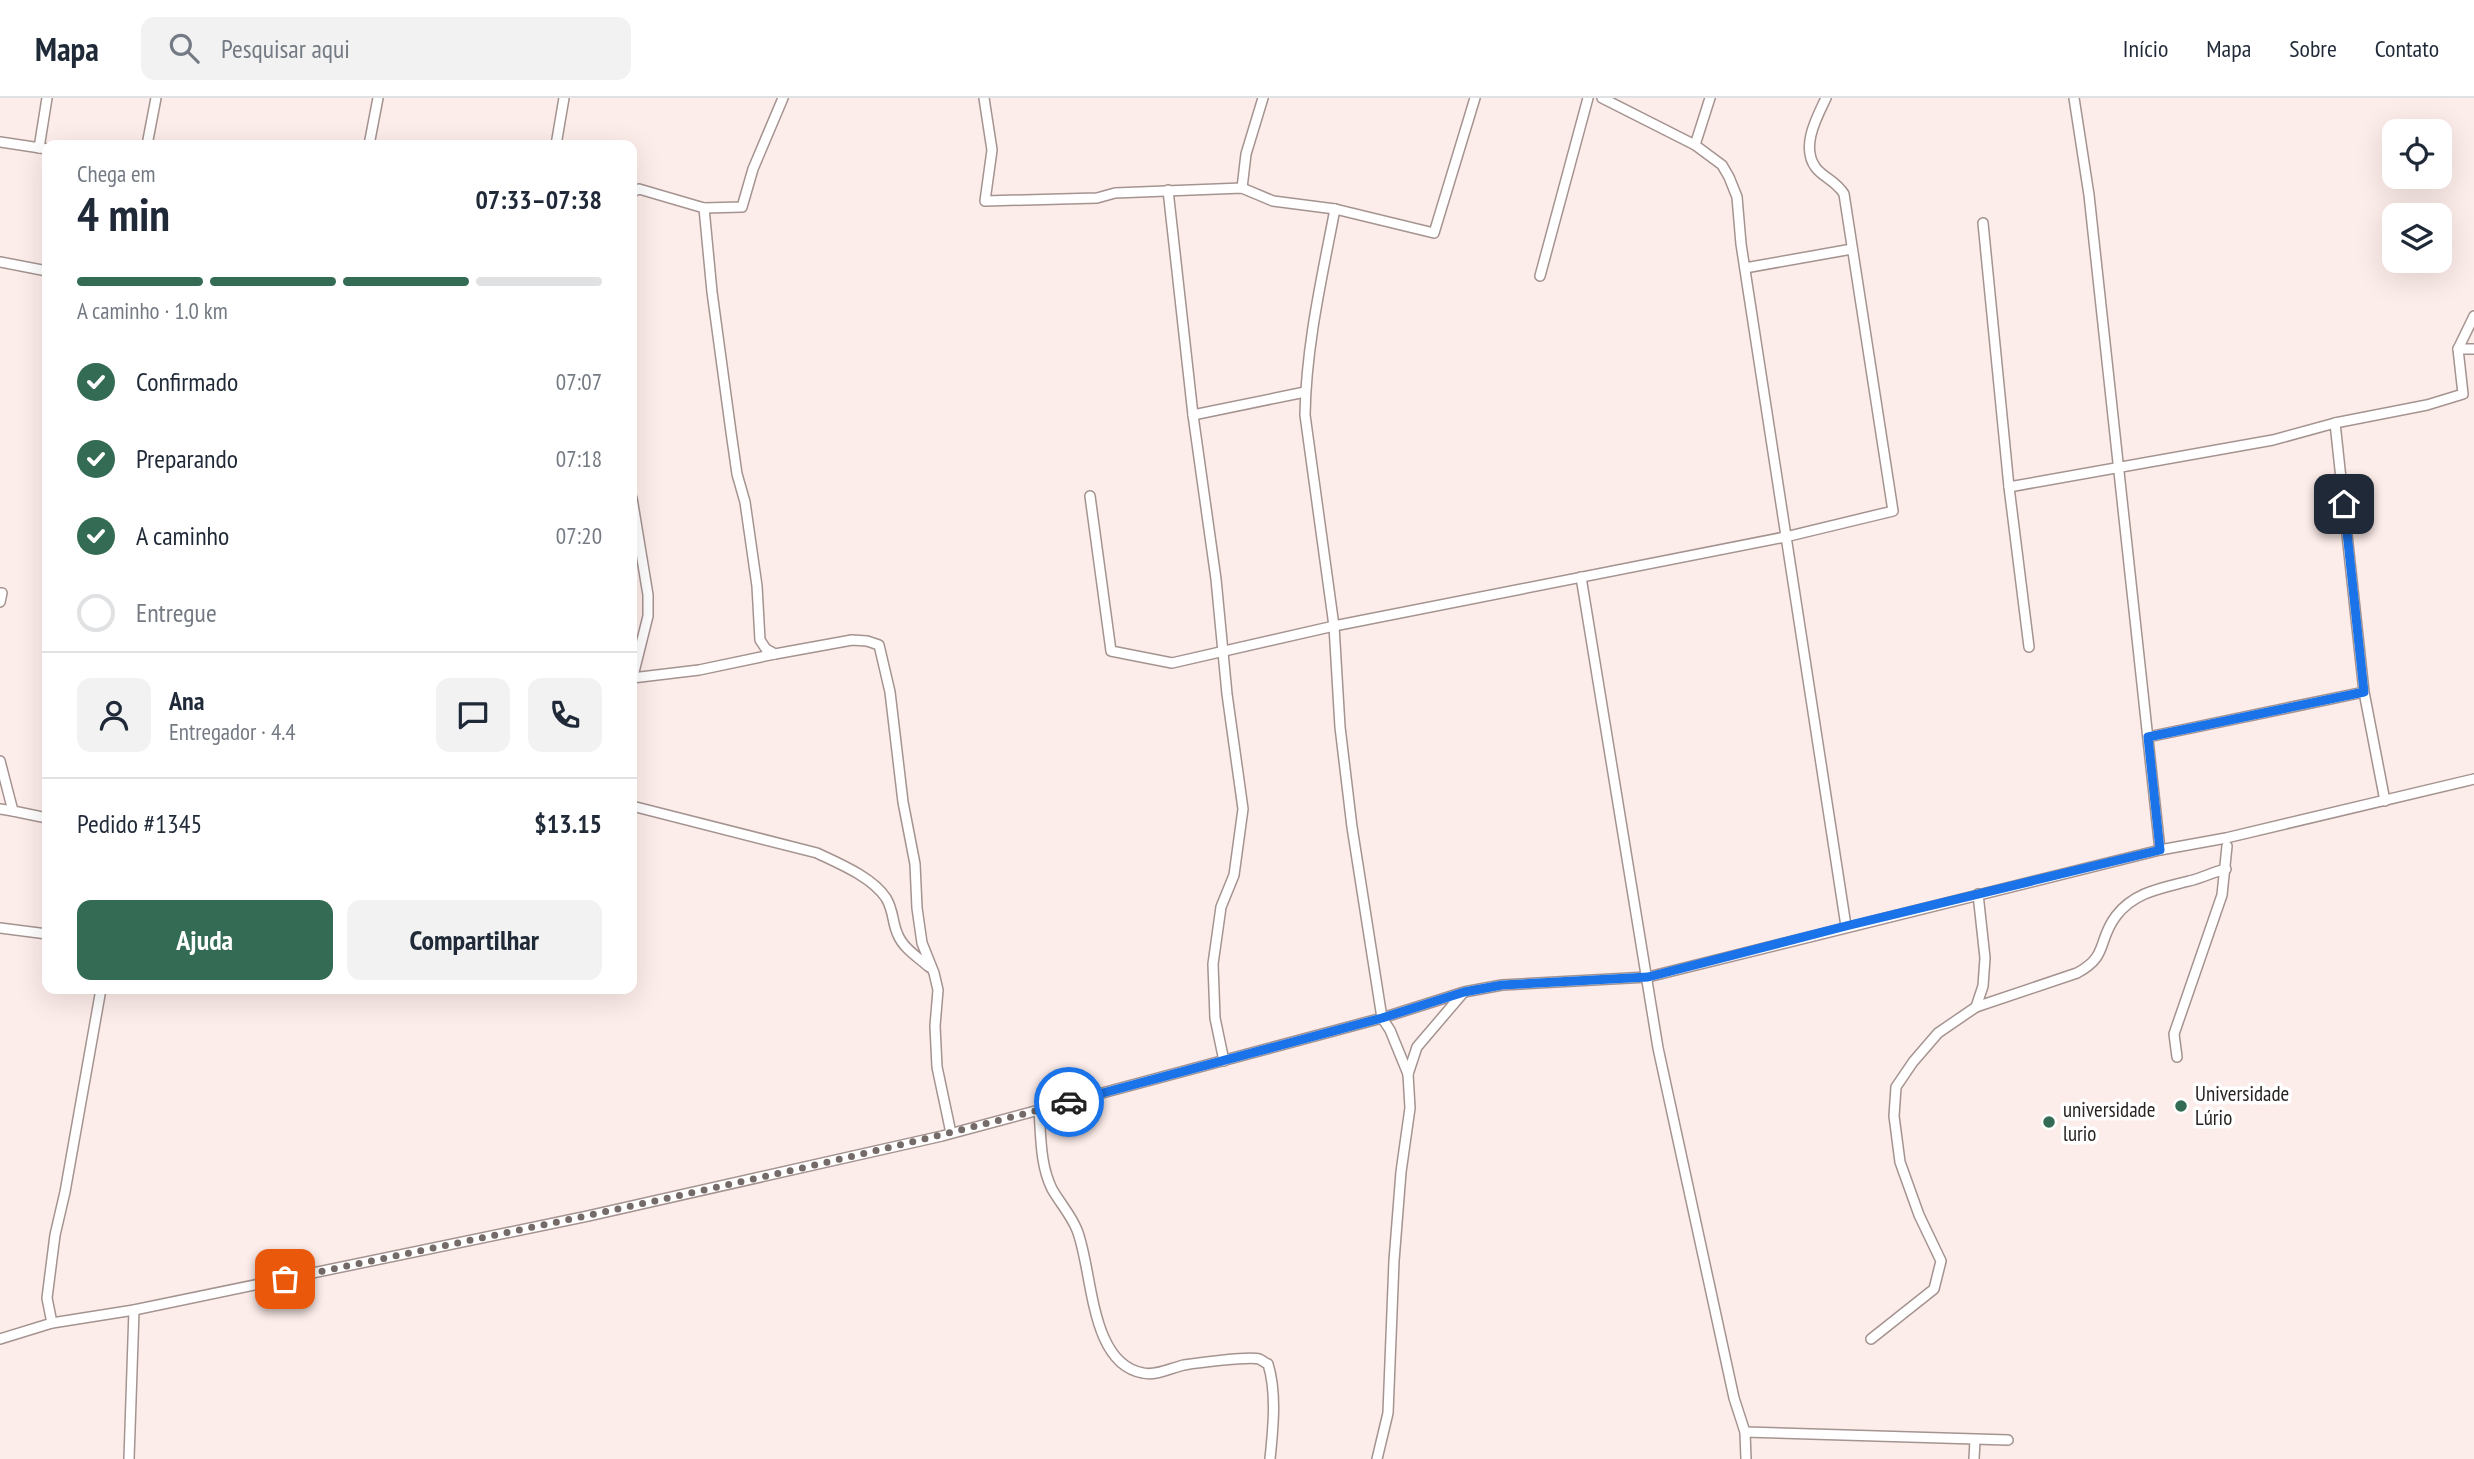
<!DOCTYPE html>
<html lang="pt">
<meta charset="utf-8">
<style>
body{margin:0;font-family:"PT Sans Narrow",sans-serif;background:#f2f2f3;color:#1f2937;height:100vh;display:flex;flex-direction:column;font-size:26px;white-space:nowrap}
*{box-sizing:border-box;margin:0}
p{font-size:23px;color:#747a83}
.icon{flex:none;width:38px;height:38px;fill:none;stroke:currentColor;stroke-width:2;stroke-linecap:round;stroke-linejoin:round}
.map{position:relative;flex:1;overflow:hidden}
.panel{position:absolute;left:42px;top:42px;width:595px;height:854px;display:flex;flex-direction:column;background:#fff;border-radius:14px;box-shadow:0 7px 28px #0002}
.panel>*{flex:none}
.controls{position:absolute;left:2382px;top:21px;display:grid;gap:14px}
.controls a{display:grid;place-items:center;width:70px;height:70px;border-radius:14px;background:#fff;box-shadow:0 7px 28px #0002;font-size:35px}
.pin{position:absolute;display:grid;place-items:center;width:60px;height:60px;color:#fff;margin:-30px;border-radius:14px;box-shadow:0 4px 10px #0006}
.courier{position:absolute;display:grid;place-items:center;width:70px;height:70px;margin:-35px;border:5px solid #1a73e8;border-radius:50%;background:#fff;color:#222;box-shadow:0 2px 9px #0007}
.head em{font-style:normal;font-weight:700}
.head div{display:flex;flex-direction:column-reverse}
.head{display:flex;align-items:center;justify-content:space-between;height:119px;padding:0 35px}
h1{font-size:46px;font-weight:700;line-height:52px}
.bar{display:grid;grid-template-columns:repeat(4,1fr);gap:10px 7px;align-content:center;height:84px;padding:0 35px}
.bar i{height:9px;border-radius:5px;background:#e0e1e3}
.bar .on{background:#336b54}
.bar p{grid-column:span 4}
.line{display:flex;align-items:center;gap:18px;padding:0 35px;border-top:2px solid #e0e1e3}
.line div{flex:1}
.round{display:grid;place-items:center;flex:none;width:74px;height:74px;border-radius:14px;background:#f2f2f3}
ol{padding:0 35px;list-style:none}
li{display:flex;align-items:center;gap:21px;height:77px}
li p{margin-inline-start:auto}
li .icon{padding:7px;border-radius:50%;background:#336b54;color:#fff;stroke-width:4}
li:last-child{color:#747a83}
li i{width:38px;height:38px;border:4px solid #e0e1e3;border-radius:50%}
.primary-button{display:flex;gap:14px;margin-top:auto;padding:14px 35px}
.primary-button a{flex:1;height:80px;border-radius:14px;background:#336b54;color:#fff;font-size:28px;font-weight:700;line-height:80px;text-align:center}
.primary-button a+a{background:#f2f2f3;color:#1f2937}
header{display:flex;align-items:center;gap:42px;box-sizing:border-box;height:98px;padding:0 35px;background:#fff;border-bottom:2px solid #e0e1e3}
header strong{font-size:33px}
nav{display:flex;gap:38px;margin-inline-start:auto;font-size:24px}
.search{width:490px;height:63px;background:#f2f2f3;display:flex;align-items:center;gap:18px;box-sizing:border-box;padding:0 24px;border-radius:14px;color:#747a83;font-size:26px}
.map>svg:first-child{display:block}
</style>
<header>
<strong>Mapa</strong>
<div class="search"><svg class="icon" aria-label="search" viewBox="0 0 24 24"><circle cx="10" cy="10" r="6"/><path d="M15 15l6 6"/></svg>Pesquisar aqui</div>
<nav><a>Início</a><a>Mapa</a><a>Sobre</a><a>Contato</a></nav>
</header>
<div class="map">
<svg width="2474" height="1361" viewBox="0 0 2474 1361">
<rect width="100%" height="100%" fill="#fdedea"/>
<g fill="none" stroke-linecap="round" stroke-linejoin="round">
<defs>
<g id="street">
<polyline points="984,0 992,52 985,103 1097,100 1115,95 1242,90 1273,103 1335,111 1434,135 1475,0"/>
<polyline points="1602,0 1695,47"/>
<polyline points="1710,0 1695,47 1722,67 1729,79 1737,99 1741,146 1846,828"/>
<polyline points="2074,0 2089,97 2160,752"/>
<polyline points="0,44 47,51"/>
<polyline points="147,47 156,0"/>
<polyline points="369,47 378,0"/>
<polyline points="556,47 564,0"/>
<polyline points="39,50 47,0"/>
<polyline points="1242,90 1246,56 1263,0"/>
<polyline points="1168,92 1193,317 1216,481 1227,596 1243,711 1234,777 1221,809 1213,866 1215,920 1224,963"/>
<polyline points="632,94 639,91 704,110 742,109 753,71 783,0"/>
<polyline points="704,110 712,194 731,334 737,376 745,404 757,488 760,542 766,551 775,556 852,542 867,543 879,547 890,594 903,704 915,766 917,810 922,845 934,875 938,892 935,928 937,969 951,1035"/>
<path d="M1335,111c-13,68 -29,137 -30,206l29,211 6,101 12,100 30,191 8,12 18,44"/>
<polyline points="1983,125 2009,389 2029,549"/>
<polyline points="0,164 47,173"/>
<polyline points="1745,170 1852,151"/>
<polyline points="1540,178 1588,0"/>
<polyline points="2458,251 2474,251"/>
<polyline points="1193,317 1305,294"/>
<polyline points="2335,325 2364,594 2385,703"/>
<polyline points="2009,389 2273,342 2335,325 2427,307 2463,296 2458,251 2474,218"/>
<path d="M1090,398l21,155 61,12 162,-37 451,-89 108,-26 -49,-317c-8,-13 -20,-16 -28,-26 -16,-21 1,-51 10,-70"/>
<polyline points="632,400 648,497 648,518 632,582"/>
<polyline points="1581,479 1658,950 1734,1300 1745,1334 1746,1361"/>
<polyline points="0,495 2,495 0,504"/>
<polyline points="632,580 699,572 775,556"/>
<polyline points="2148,639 2364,594"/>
<polyline points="0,663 13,713 47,720"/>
<path d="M632,708l185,47c23,11 55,24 69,45 8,13 6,25 12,37 5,13 21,23 31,32"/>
<polyline points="0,711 13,713"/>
<polyline points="0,830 47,836"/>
<path d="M1976,909l101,-34c32,-17 20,-32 39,-57 18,-24 46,-28 73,-35 13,-3 24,-9 37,-12"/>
<polyline points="2177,959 2174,936 2222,797 2227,748"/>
<path d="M1039,1012c2,26 1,55 13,79 8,14 19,26 25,41 16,40 12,134 66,143 13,3 28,-5 41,-8 12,-2 66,-9 75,-6 3,1 6,4 9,5 9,29 5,65 2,95"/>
<polyline points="52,1225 47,1200 55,1137 65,1094 101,891"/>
<polyline points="0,1241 52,1225 134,1212 588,1118 942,1038 1382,920 1464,894 1502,887 1648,879 2160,752 2226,740 2474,681"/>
<polyline points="1871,1241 1934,1191 1941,1163 1919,1117 1900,1064 1894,1018 1896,989 1913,964 1938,935 1976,909 1983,888 1985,860 1978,796"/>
<polyline points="1745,1334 2008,1342"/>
<polyline points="129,1361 134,1212"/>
<polyline points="1377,1361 1388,1315 1394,1163 1401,1074 1410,1010 1408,976 1417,949 1463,895"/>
<polyline points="1974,1361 1975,1342"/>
</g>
</defs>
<use href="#street" stroke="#a59390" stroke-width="12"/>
<use href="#street" stroke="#fff" stroke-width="9"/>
</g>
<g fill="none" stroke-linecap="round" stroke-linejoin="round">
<path stroke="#746a68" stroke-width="7" stroke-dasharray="0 12.6" d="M285,1181c263,-55 525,-108 784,-177"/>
<polyline stroke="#1a73e8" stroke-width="9" points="1069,1004 1382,920 1464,894 1502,887 1648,879 1846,828 2160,752 2148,639 2364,594 2344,406"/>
</g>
<g fill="#336b54" stroke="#fff" stroke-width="2.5">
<circle cx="2181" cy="1008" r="7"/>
<circle cx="2049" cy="1024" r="7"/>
</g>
<g text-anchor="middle" stroke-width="7" stroke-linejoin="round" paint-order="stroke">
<g font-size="21" fill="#2a2322" stroke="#fff" text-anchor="start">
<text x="2195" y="1003">Universidade<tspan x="2195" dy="24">Lúrio</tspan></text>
<text x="2063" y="1019">universidade<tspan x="2063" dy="24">lurio</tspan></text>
</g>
</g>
</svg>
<div class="controls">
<a><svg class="icon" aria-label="locate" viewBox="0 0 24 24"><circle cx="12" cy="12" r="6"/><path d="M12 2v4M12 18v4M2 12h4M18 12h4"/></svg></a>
<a><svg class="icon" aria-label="layers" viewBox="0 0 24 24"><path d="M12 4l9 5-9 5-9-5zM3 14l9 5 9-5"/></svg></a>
</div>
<div class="pin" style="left:285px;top:1181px;background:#ea580c"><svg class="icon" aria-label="bag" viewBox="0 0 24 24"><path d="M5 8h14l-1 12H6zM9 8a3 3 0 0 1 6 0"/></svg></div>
<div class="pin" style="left:2344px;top:406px;background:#1f2937"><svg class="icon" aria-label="home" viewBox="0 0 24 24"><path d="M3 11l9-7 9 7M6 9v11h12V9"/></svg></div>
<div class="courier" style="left:1069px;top:1004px"><svg class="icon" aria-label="car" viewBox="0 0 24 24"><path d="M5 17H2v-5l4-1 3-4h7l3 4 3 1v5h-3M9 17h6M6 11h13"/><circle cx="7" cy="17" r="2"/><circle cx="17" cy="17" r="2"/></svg></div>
<section class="panel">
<div class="head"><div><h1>4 min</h1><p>Chega em</p></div><em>07:33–07:38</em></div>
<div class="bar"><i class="on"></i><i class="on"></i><i class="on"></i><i></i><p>A caminho · 1.0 km</p></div>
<ol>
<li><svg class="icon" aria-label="check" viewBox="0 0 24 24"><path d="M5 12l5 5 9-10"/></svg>Confirmado<p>07:07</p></li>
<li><svg class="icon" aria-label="check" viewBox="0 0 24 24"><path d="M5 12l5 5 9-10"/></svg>Preparando<p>07:18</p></li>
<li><svg class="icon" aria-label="check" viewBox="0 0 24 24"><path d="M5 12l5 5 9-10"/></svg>A caminho<p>07:20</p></li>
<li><i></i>Entregue</li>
</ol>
<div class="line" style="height:126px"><a class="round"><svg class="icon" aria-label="person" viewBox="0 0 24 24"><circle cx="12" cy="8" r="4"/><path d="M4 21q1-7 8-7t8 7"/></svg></a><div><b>Ana</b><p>Entregador · 4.4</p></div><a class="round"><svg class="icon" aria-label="chat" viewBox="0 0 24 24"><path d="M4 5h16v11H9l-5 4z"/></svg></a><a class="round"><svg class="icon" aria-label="phone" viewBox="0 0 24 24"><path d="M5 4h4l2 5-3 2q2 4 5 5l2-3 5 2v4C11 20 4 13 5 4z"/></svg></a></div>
<div class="line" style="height:91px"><div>Pedido #1345</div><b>$13.15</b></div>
<div class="primary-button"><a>Ajuda</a><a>Compartilhar</a></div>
</section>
</div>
